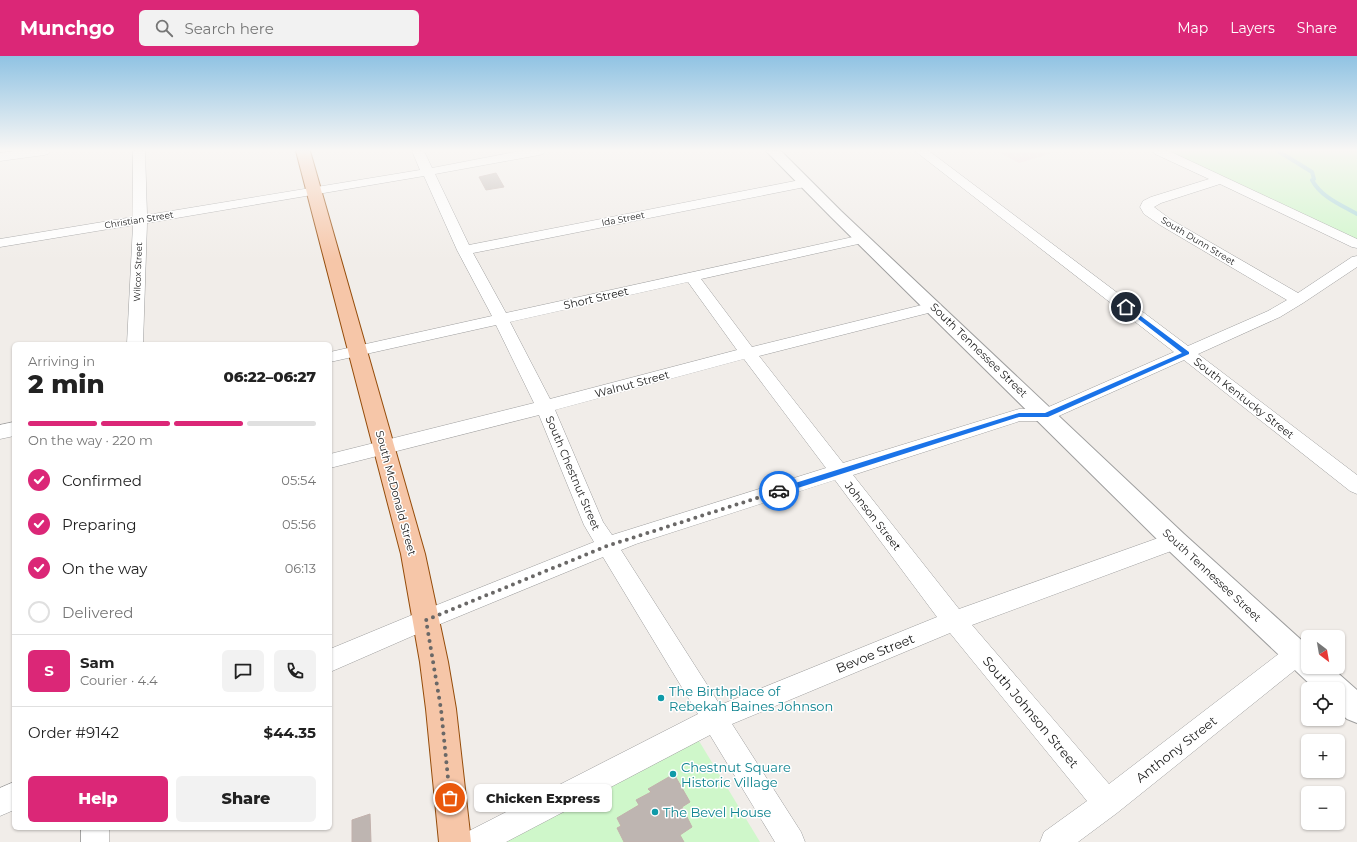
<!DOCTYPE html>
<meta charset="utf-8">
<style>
body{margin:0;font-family:Montserrat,sans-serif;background:#f2f2f2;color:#222;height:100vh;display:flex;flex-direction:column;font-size:15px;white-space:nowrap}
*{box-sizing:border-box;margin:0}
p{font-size:13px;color:#767676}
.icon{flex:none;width:22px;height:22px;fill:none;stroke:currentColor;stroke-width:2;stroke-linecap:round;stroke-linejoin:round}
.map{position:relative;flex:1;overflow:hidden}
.side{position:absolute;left:12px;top:286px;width:320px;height:488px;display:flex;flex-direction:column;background:#fff;border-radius:6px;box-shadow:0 1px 3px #0004}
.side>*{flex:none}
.needle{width:26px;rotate:149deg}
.fabs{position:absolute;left:1301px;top:574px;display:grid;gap:8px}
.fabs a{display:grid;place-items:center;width:44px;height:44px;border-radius:6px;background:#fff;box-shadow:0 1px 3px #0004;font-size:20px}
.pin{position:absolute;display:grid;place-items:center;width:34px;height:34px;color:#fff;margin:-17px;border:2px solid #fff;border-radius:50%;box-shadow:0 1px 4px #0007}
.courier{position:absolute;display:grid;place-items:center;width:40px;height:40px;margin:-20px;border:3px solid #1a73e8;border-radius:50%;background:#fff;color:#222;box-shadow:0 1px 5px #0007}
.bubble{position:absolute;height:28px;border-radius:6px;background:#fff;box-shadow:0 1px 3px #0004;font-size:13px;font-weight:800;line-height:28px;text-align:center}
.head em{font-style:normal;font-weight:800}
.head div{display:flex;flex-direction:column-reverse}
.head{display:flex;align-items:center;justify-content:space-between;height:68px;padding:0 16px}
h1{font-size:26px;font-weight:800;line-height:30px}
.bar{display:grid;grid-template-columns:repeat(4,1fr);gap:6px 4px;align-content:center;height:48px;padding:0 16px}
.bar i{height:5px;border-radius:3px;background:#e0e0e0}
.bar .on{background:#db2777}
.bar p{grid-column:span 4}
.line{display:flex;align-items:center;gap:10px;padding:0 16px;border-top:1px solid #e0e0e0}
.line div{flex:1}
.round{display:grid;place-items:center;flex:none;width:42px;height:42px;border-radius:6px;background:#f2f2f2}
ol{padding:0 16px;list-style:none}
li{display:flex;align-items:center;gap:12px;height:44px}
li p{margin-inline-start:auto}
li .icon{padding:4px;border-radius:50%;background:#db2777;color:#fff;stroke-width:4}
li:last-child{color:#767676}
li i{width:22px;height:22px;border:2px solid #e0e0e0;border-radius:50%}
.primary-button{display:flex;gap:8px;margin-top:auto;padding:8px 16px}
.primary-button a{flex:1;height:46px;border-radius:6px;background:#db2777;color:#fff;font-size:16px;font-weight:800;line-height:46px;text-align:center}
.primary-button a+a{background:#f2f2f2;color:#222}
header{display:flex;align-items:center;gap:24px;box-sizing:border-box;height:56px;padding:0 20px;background:#db2777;color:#fff}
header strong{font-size:19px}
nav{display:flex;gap:22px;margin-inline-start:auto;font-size:14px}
.search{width:280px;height:36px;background:#f2f2f2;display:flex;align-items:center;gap:10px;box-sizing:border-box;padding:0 14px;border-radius:6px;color:#767676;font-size:15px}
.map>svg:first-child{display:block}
</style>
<header>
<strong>Munchgo</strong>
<div class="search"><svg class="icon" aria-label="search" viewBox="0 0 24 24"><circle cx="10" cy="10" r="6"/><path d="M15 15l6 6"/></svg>Search here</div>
<nav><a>Map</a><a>Layers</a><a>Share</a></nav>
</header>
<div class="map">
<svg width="1357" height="786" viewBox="0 0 1357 786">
<rect width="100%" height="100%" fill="#f1ede9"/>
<polygon fill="#f0d9dd" points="997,95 1059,95 1019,107"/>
<g fill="#cff7ca">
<polygon points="1165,95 1357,95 1357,185"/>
<polygon points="696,680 760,786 506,786 556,756"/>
</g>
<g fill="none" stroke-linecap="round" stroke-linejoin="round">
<path stroke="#acd9db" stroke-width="4" d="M1278,95l34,21 2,7 -2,1c9,17 29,25 45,34"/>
</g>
<g fill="#beb5b1" stroke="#c2b1ac">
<polygon points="496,117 504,131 486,134 479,121"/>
<polygon points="674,718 690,746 682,751 692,771 680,779 684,786 624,786 617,772 621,770 617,762 639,749 636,744 651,736 648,733"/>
<polygon points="370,758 371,786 352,786 352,764"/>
</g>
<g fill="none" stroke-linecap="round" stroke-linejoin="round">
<defs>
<g id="minor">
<polygon points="17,95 50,95 48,98 44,99 0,105 0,97"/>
<path d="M133,95h12l2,64 273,-45 -8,-19h12l8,17 88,-17h25l-2,3 -4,1 -104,19 34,71 336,-66 4,1 2,3 -2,3 -4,1 -332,66 33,60 356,-78 5,1 2,3 -2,3 -166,37 51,68 182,-45 6,2 2,3 -2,3 -181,46 84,107 176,-54h25l130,-57 -259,-201h14l259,195 80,-35 19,-11 -127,-75 -16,-11 -4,-7 3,-6 8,-4 58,-18 -54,-25 -2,-3h16l188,88v9l-5,-1 -132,-63 -59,19 -7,4 16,12 128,74 54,-36 5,-1v11l-54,36 -23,14 -82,37 159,121v19l-7,-3 -166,-131 -132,59 -6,2h-26l-167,54 106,134 216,-77 7,3 4,6 -4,6 -210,78 137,159 180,-138 8,-3 8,3 3,6 -3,10 -188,151 -39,29h-38l4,-10 43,-31 -137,-168 -218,91 69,108 4,10h-30l-65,-107 -204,107h-43l4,-10 231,-118 -95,-157 -170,70 -103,45v-23l87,-36 177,-71 -10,-17 -45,-110 -209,53v-14l204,-51 -38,-78 -166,37v-10l162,-36 -35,-66 -33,-74 -277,47 -4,121h-16l6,-119 -133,22v-8l133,-22zM688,226l49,68 -187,49 -40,-77zM744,303l82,109 -214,67 -9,-13 -48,-112zM835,424l102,137 -217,88 -99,-155 15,-6z"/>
<polygon points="14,366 14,380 0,383 0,369"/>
<polygon points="14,726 14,754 0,760 0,732"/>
<rect x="81" y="772" width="28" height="14"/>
</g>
<polygon id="tertiary" points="766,95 781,95 841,155 1184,478 1308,590 1308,611 1331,611 1357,634 1357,667 1347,663 1338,655 1338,633 1315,633 1166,492 831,161"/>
<polygon id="primary" points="296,95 310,95 425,498 448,606 456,653 471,786 439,786 426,653 420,606 401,498"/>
</defs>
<use href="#minor" stroke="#9e9e9e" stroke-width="1"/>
<use href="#tertiary" stroke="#9e9e9e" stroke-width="2"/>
<use href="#primary" stroke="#954c0a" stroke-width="2"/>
<use href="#minor" fill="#fff" fill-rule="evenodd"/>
<use href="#tertiary" fill="#fff" fill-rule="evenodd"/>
<use href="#primary" fill="#f6c6a8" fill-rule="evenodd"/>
</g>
<linearGradient id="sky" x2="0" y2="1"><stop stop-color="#90c3e3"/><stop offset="0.46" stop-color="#f9f7f5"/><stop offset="1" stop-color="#f9f7f5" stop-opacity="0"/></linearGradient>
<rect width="1357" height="205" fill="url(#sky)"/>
<polygon fill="#1a73e8" points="1126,249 1189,296 1189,298 1048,361 1019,361 779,438 775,435 776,433 1019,357 1045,357 1182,297 1124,252 1123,251"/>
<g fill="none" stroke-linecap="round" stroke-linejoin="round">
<polyline stroke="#6a6867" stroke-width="4" stroke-dasharray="0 7.2" points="450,742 441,653 426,564 607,490 779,435"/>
</g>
<g fill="#0f9aa8" stroke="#fff" stroke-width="1.5">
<circle cx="661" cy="642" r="4"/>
<circle cx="673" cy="718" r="4"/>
<circle cx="655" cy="756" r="4"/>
</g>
<g text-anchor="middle" stroke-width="3" stroke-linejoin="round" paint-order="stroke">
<g font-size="9" fill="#212121" stroke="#fff">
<text transform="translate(623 163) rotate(-11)" y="3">Ida Street</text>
<text transform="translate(139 164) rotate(-9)" y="3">Christian Street</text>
<text transform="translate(1198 185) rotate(31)" y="3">South Dunn Street</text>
<text transform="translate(138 216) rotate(-88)" y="3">Wilcox Street</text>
</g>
<g font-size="11" fill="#212121" stroke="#fff">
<text transform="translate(596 242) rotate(-13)" y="4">Short Street</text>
<text transform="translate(979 294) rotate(44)" y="4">South Tennessee Street</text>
<text transform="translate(632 328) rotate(-15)" y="4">Walnut Street</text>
<text transform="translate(1244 342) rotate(38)" y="4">South Kentucky Street</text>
<text transform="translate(573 417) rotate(67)" y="4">South Chestnut Street</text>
<text transform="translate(396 437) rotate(75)" y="4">South McDonald Street</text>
<text transform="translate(873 460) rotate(52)" y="4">Johnson Street</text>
<text transform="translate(1212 519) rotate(43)" y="4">South Tennessee Street</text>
</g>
<g font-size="13" fill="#212121" stroke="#fff">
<text transform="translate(875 597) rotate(-22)" y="5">Bevoe Street</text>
<text transform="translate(1031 656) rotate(50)" y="5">South Johnson Street</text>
<text transform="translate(1176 693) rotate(-38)" y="5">Anthony Street</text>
</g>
<g font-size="13" fill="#0d838f" stroke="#fff" text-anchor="start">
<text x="669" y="640">The Birthplace of<tspan x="669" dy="15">Rebekah Baines Johnson</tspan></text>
<text x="681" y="716">Chestnut Square<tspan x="681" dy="15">Historic Village</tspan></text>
<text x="663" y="761">The Bevel House</text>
</g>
</g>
</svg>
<div class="fabs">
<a><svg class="needle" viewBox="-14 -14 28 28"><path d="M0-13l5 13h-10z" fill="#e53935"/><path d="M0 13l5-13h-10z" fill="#767676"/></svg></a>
<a><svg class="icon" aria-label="locate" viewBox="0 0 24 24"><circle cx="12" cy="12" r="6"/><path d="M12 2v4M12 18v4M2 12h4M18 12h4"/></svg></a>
<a>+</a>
<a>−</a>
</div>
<div class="pin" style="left:450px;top:742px;background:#ea580c"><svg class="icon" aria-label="bag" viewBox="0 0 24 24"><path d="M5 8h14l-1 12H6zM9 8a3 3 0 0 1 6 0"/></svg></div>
<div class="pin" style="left:1126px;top:251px;background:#1f2937"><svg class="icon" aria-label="home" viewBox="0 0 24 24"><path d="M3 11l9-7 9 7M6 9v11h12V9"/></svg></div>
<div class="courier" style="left:779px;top:435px"><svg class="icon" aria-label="car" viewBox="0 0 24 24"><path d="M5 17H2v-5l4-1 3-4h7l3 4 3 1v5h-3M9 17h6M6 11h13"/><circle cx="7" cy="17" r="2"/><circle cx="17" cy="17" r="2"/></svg></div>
<div class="bubble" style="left:474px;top:728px;width:138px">Chicken Express</div>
<section class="side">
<div class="head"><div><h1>2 min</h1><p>Arriving in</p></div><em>06:22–06:27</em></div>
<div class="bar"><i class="on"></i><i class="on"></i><i class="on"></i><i></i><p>On the way · 220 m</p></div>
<ol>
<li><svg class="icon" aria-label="check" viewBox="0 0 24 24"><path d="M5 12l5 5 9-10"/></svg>Confirmed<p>05:54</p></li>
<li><svg class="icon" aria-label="check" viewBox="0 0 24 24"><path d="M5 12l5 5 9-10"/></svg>Preparing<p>05:56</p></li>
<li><svg class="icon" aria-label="check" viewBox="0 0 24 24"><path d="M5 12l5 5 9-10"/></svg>On the way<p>06:13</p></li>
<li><i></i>Delivered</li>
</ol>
<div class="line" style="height:72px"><b class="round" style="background:#db2777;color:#fff">S</b><div><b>Sam</b><p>Courier · 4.4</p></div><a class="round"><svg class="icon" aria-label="chat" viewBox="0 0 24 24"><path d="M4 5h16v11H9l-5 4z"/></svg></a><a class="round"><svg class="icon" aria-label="phone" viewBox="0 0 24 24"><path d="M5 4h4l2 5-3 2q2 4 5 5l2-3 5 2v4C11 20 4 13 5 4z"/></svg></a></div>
<div class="line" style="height:52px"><div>Order #9142</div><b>$44.35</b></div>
<div class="primary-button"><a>Help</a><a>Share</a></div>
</section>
</div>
